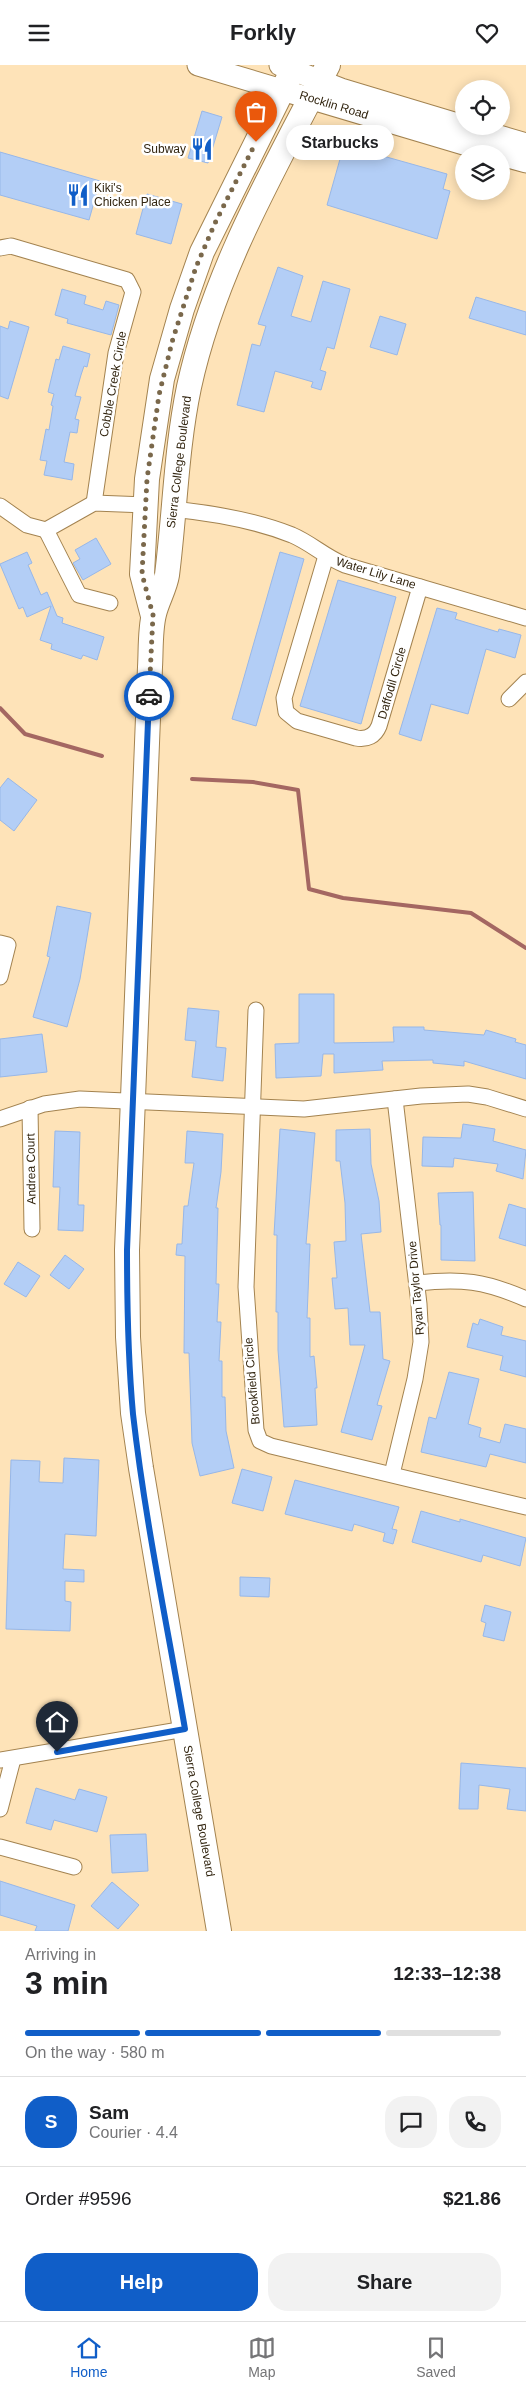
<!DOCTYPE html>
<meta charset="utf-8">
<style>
body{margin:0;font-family:Helvetica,sans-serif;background:#f2f2f2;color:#202124;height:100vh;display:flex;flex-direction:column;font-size:19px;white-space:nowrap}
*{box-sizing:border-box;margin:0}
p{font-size:16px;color:#757577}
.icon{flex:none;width:28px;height:28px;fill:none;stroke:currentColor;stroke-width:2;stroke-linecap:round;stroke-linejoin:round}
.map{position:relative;height:1866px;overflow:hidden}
.sheet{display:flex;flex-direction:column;background:#fff;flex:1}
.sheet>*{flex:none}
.buttons{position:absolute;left:455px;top:15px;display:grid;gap:10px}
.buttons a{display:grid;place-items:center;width:55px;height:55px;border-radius:50%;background:#fff;box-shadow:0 2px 12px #0003;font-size:25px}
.pin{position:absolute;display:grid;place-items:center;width:42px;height:42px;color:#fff;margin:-51px -21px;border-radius:50% 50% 50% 0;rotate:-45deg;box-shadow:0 0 5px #0007}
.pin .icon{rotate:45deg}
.courier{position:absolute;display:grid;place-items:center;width:50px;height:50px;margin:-25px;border:4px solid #105ec8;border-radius:50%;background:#fff;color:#222;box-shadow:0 1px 6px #0007}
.bubble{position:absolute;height:35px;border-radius:18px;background:#fff;box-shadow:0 2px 12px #0003;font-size:16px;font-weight:800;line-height:35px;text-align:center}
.head em{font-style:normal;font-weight:800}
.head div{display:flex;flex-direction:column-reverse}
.head{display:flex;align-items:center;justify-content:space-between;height:85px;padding:0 25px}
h1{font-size:32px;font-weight:800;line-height:38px}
.bar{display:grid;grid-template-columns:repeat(4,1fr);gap:8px 5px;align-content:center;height:60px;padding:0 25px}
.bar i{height:6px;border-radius:4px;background:#e0e0e0}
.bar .on{background:#105ec8}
.bar p{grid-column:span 4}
.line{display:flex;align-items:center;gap:12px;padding:0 25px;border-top:1px solid #e0e0e0}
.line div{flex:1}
.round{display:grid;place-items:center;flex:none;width:52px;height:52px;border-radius:20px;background:#f2f2f2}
.action{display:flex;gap:10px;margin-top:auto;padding:10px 25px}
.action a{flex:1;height:58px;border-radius:20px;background:#105ec8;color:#fff;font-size:20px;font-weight:800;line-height:58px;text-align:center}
.action a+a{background:#f2f2f2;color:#202124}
header{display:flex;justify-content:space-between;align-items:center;height:65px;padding:0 25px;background:#fff;font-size:22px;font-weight:800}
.tabs{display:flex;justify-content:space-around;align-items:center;height:70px;border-top:1px solid #e0e0e0;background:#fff;font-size:14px;color:#757577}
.tabs a{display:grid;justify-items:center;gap:2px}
.tabs .on{color:#105ec8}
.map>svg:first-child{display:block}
</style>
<header><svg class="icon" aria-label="menu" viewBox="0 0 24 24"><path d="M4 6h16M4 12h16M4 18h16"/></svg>Forkly<svg class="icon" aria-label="heart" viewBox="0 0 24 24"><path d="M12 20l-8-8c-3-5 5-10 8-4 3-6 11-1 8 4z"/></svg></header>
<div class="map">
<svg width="526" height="1866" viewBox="0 0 526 1866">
<rect width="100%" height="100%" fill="#fee3b8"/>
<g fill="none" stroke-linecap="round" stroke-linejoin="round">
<g stroke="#a46762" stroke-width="4">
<polyline points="0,643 25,669 102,691"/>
<polyline points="192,714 253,717 298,725 309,824 343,833 471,848 526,883"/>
</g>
</g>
<g fill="#b3cef6" stroke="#97b7e8">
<polygon points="202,46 222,52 208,98 188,93"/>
<polygon points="344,80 447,109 443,124 450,126 437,174 327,140"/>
<polygon points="0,87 100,116 89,155 0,130"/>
<polygon points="147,129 182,139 171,179 136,169"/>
<polygon points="278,202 303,211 291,251 311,257 323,216 350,224 334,284 327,282 320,305 326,307 321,325 311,322 313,317 275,306 264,347 237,340 252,279 260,281 266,261 258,259"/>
<polygon points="62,224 86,231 84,239 103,245 106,236 119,240 111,270 67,258 68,254 55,250"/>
<polygon points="476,232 526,247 526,270 469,253"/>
<polygon points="380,251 406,259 397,290 370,282"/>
<polygon points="10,256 29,262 8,334 0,331 0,261 8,264"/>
<polygon points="63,281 90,289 87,302 84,301 81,310 75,331 81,332 75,354 79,355 77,368 70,367 64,397 74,399 72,415 44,410 47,396 40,395 46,364 49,365 53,341 51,340 54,329 48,327 56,294 59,295"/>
<polygon points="96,473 111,499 83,515 73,498 80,494 75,485"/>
<polygon points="27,487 32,498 28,500 41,530 47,527 57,551 63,553 62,558 104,572 97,595 83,590 81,594 51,584 52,579 40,575 51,541 27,552 23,542 19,544 0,499"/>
<polygon points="280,487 304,494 256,661 232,654"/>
<polygon points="338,515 396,532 361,659 300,641"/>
<polygon points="437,543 457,548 455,554 498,567 499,564 521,570 515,593 486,584 468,649 431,639 421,676 399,669"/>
<polygon points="8,713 37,735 14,766 0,755 0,723"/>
<polygon points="57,841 91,848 80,914 67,962 33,952 50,892 47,891"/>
<polygon points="299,929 334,929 334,978 394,977 393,962 424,962 424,965 484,970 486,965 516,974 515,977 526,980 526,1014 464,996 464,1001 433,998 433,995 382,996 383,1005 334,1008 334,989 323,989 321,1011 276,1013 275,979 299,978"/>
<polygon points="188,943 219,946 216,982 226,983 223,1016 192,1012 196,976 185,975"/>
<polygon points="42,969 47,1007 0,1012 0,974"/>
<polygon points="463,1059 495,1064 493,1076 526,1085 523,1114 496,1106 498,1099 454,1093 453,1102 422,1101 423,1072 461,1073"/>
<polygon points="280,1064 315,1068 306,1179 310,1179 307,1253 310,1253 310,1292 314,1291 317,1323 315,1323 317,1360 284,1362 278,1285 278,1247 276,1247 277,1170 274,1170"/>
<polygon points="370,1064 371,1099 379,1136 381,1167 361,1169 370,1247 380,1247 383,1294 390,1296 377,1340 382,1341 372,1375 341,1367 365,1280 350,1280 348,1243 335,1244 332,1213 337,1213 334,1177 346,1176 345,1138 340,1096 336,1096 336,1065"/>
<polygon points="55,1066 80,1067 78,1140 84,1140 83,1166 58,1165 60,1122 53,1122"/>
<polygon points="187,1066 223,1069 221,1107 216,1143 218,1143 216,1219 219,1219 217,1257 221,1257 219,1296 222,1296 222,1332 225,1332 226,1366 234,1403 200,1411 192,1378 189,1288 184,1288 185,1191 176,1190 177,1179 182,1179 184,1141 188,1141 194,1098 185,1098"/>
<polygon points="473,1127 475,1196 441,1195 441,1160 440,1160 438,1128"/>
<polygon points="509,1139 526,1144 526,1181 499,1173"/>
<polygon points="65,1190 84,1204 69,1224 50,1210"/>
<polygon points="18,1197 40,1211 26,1232 4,1219"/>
<polygon points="480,1254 503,1262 501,1270 526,1276 526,1312 500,1305 503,1291 467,1282 473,1258 478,1260"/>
<polygon points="449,1307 479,1314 468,1359 481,1363 479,1372 500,1378 505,1359 526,1364 526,1398 490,1389 486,1402 421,1387 429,1352 436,1354"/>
<polygon points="64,1393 99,1395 96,1471 65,1469 63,1504 84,1505 84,1517 65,1516 65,1536 71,1537 70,1566 6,1564 11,1395 40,1396 39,1417 63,1418"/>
<polygon points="242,1404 272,1412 263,1446 232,1438"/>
<polygon points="295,1415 399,1442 392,1464 397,1465 393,1479 383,1476 385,1468 354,1459 352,1466 285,1449"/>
<polygon points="421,1446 460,1457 460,1454 526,1473 520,1501 483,1490 481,1497 412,1477"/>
<polygon points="240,1512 270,1513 269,1532 240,1531"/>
<polygon points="485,1540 511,1547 504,1576 483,1571 486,1558 481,1556"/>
<polygon points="461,1698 526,1703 526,1746 507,1744 510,1724 479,1720 478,1744 459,1744"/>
<polygon points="36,1723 75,1735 79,1724 107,1732 97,1767 54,1755 51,1765 26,1758"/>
<polygon points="146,1769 148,1806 112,1808 110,1770"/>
<polygon points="0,1816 75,1840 68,1866 35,1866 37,1861 0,1850"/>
<polygon points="112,1817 139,1840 118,1864 91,1841"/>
</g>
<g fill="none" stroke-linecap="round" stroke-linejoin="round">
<defs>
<g id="street">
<polyline points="0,183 11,181 127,215 133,227 116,288 94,438"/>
<polyline points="0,441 27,460 46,465 94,438 146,440"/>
<path d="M172,444c40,4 82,11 120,26 19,8 33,22 53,30l181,53"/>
<polyline points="46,465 79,530 110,538"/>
<path d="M326,491l-42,142 2,14 11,9 59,17c11,2 19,-2 23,-12l41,-139"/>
<polyline points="509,634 526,617"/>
<polyline points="0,878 8,880 0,912"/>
<polyline points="256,945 246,1222 256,1365 260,1376 271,1381 526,1442"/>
<polyline points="30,1043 32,1164"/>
<polyline points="0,1054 44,1039 80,1034 304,1044 421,1031 468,1029 487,1032 526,1044"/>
<path d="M417,1218c44,-5 68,-2 109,16"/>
<polyline points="392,1409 415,1314 421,1277 419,1239 395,1034"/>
<polyline points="0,1695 185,1664"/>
<polyline points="0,1744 13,1694"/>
<polyline points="0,1782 74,1802"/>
</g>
<g id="secondary">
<polyline points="198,0 497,89"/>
<polyline points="280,0 341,24 464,61"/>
<polyline points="465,61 526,79"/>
<polyline points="501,90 526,97"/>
</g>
<g id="primary">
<polyline points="153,551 142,509 147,414 162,314 182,244 202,187 295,0"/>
<path d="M219,1866l-78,-463 -8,-55 -5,-76 -1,-87 23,-583c1,-17 0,-37 4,-53 3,-13 11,-26 13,-39 8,-63 9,-126 22,-188 25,-115 85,-218 139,-322"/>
</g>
</defs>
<use href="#street" stroke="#a38350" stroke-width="17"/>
<use href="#secondary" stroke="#a38350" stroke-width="23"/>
<use href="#primary" stroke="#a38350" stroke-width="26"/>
<use href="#street" stroke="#fff" stroke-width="15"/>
<use href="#secondary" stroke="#fff" stroke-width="21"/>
<use href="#primary" stroke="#fff" stroke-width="24"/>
</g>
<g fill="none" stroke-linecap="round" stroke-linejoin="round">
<polyline stroke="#7a684b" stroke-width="5" stroke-dasharray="0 9" points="149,631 153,550 142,509 147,414 159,330 172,277 196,202 215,158 256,77"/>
<path stroke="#105ec8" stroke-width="6" d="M57,1687l128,-23c-18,-105 -40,-209 -52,-315 -5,-55 -6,-109 -6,-164l22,-554"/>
</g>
<defs>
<symbol id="restaurant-bare" viewBox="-9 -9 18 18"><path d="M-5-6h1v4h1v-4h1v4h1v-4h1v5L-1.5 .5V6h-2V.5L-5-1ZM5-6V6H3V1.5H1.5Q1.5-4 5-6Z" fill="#105ec8" stroke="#fff" stroke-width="2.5" paint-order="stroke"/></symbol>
</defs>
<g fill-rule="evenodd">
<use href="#restaurant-bare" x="186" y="68" width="32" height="32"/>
<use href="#restaurant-bare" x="62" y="114" width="32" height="32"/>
</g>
<g text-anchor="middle" stroke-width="5" stroke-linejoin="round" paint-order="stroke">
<g font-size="12" fill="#332611" stroke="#fff">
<text transform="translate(334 40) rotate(17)" y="4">Rocklin Road</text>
<text transform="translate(113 319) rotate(-80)" y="4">Cobble Creek Circle</text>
<text transform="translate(179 397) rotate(-83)" y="4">Sierra College Boulevard</text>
<text transform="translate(376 508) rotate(17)" y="4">Water Lily Lane</text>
<text transform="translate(392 618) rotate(-74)" y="4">Daffodil Circle</text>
<text transform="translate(31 1104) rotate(-91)" y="4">Andrea Court</text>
<text transform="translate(416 1223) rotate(-95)" y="4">Ryan Taylor Drive</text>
<text transform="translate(252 1316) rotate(-95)" y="4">Brookfield Circle</text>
<text transform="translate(199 1746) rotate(80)" y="4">Sierra College Boulevard</text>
</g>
<g font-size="12" fill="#332611" stroke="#fff" text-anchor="end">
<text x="186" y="88">Subway</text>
<text x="94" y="127" text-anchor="start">Kiki's<tspan x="94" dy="14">Chicken Place</tspan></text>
</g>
</g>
</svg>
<div class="buttons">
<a><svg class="icon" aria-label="locate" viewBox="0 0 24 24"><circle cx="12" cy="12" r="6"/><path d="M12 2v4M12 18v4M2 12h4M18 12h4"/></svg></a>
<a><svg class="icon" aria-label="layers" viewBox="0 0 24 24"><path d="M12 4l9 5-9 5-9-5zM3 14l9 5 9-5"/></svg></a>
</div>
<div class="pin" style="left:256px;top:77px;background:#ea580c"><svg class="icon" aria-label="bag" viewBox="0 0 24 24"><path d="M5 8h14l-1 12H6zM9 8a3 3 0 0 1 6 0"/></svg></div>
<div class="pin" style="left:57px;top:1687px;background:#1f2937"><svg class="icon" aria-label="home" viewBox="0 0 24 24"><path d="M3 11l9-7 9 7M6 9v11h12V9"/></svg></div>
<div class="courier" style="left:149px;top:631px"><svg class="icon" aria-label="car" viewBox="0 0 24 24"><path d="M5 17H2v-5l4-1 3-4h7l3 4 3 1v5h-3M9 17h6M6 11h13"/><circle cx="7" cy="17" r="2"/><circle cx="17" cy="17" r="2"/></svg></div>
<div class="bubble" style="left:286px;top:60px;width:108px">Starbucks</div>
</div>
<section class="sheet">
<div class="head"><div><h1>3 min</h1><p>Arriving in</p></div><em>12:33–12:38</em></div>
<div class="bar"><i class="on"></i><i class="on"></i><i class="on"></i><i></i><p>On the way · 580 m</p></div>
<div class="line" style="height:90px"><b class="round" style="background:#105ec8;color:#fff">S</b><div><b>Sam</b><p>Courier · 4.4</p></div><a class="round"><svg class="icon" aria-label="chat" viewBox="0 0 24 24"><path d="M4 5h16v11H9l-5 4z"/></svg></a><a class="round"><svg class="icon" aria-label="phone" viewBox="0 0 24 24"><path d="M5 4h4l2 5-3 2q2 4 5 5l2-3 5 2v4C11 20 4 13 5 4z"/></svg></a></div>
<div class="line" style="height:65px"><div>Order #9596</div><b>$21.86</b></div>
<div class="action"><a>Help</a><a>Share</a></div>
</section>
<nav class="tabs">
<a class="on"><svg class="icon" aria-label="home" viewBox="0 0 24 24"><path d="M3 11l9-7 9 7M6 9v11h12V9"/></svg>Home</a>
<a><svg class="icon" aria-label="map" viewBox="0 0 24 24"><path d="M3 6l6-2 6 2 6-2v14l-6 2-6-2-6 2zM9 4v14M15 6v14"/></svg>Map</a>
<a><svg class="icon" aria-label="saved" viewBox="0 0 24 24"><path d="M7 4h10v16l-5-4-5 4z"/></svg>Saved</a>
</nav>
